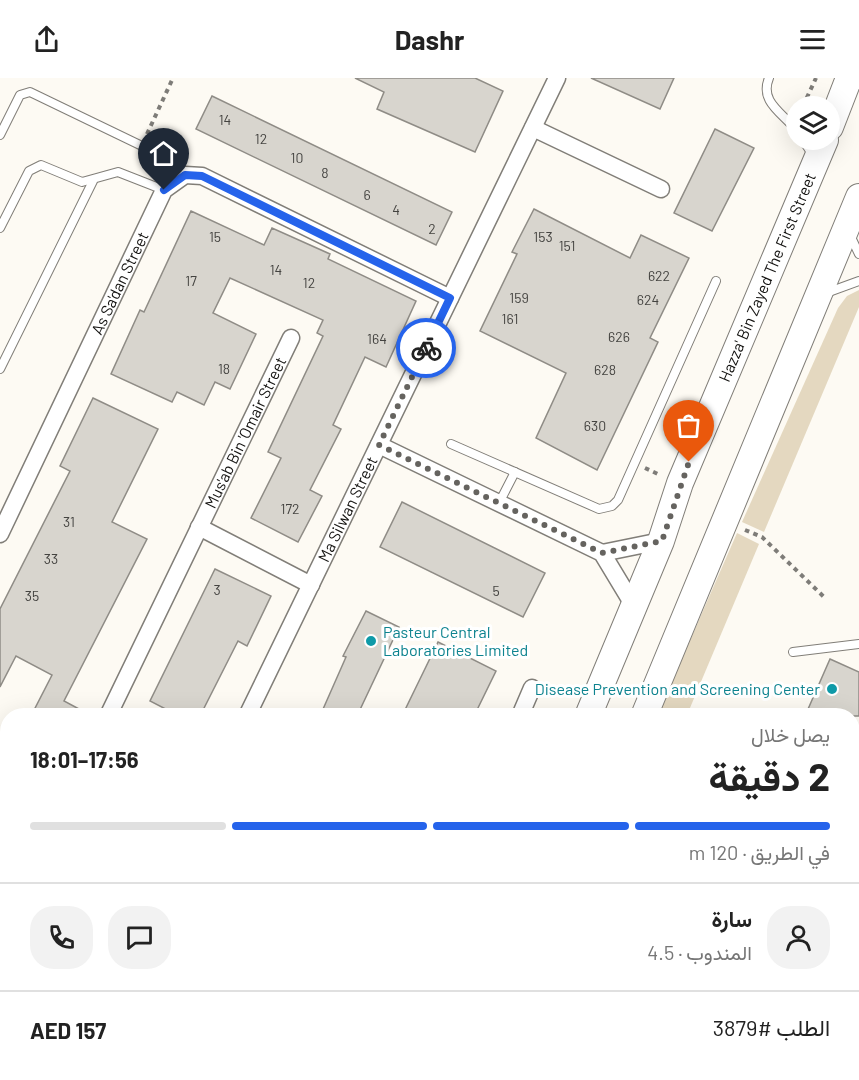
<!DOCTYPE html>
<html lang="ar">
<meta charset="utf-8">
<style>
body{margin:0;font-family:Barlow,Vazirmatn,sans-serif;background:#f2f2f2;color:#222;direction:rtl;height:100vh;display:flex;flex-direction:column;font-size:22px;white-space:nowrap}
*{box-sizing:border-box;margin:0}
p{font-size:20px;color:#767676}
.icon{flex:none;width:33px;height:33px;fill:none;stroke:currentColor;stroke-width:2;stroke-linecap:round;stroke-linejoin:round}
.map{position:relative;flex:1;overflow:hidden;direction:ltr}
.sheet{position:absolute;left:0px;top:630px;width:860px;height:372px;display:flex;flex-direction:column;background:#fff;border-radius:24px 24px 0 0;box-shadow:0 6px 24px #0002;direction:rtl}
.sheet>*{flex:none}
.controls{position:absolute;left:786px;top:18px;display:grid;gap:12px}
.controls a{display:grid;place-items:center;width:54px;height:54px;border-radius:50%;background:#fff;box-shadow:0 6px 24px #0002;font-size:30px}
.pin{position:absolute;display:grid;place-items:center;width:51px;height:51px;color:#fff;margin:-62px -26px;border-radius:50% 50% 50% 0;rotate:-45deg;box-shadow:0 0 6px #0007}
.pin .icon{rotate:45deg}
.courier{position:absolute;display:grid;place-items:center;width:60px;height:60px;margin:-30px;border:4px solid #2563eb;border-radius:50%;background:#fff;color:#222;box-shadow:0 2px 8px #0007}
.head em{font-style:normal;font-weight:700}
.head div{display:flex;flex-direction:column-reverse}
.head{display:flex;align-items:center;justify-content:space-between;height:102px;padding:0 30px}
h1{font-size:39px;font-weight:700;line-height:45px}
.bar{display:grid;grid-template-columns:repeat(4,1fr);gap:9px 6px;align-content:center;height:72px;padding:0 30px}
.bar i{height:8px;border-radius:4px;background:#e0e0e0}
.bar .selected{background:#2563eb}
.bar p{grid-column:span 4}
.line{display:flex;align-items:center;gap:15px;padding:0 30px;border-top:2px solid #e0e0e0}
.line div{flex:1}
.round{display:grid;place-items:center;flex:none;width:63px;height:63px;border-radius:24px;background:#f2f2f2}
header{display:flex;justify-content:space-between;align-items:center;height:78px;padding:0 30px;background:#fff;font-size:27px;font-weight:700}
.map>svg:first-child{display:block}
</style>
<header><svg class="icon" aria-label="menu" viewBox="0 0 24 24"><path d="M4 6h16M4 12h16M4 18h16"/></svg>Dashr<svg class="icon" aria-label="share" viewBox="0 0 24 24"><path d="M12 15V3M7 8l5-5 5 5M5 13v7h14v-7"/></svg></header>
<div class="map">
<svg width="859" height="1002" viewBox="0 0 859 1002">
<rect width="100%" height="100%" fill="#fdfaf3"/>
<g fill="#e4d8c0">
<polygon points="859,212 859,229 764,454 742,444 838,230 847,218"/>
<polygon points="737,455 759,466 687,637 657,638"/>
</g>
<g fill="#d8d5ce" stroke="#8f8c86" stroke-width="1.5">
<polygon points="355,0 475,0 503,13 475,74 377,31 384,14"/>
<polygon points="591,0 674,0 660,31"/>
<polygon points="212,18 452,134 436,167 196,51"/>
<polygon points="715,51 754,70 712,153 674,135"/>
<polygon points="534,131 630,180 641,157 689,180 650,260 658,264 597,392 536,360 566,295 480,253 517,176 512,174"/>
<polygon points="191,133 264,167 272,150 330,176 328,181 416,223 386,289 365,279 333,347 341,351 310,412 322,418 298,464 251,440 281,380 268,374 323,258 317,255 323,242 230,200 213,235 256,256 230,311 215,304 204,327 177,314 172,324 111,296 140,232 144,234"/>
<polygon points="93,320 158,351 112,444 147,461 64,623 92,638 31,638 52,597 16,578 0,609 0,531 70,393 60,388"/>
<polygon points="402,424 545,495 523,539 380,469"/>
<polygon points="215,491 271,518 247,568 238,563 200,638 179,638 150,623"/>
<polygon points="366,533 399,549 357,638 320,638 346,579 343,578"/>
<polygon points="438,564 496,593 474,638 402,638"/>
<polygon points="830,581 859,594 859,638 805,638"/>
</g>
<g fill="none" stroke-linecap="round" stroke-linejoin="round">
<defs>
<g id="service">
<path d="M769,0c-10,24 14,35 27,52"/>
<polyline points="0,57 20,17 30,14 142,68 161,82 175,104"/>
<polyline points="803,62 814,79"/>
<polyline points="0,150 29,93 41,87 82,104 118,94 164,112"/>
<polyline points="849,155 859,176"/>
<polyline points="826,215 859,203"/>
<polyline points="0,291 93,103"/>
<polyline points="451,366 599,431 612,428 618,422 716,203"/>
<polyline points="499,425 515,394"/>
<polyline points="793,574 859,566"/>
<polyline points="842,994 857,1002"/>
<polyline points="598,1002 602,994"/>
</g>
<g id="minor">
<polyline points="533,50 661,111"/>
<polyline points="379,367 602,475 634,528"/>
<polyline points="199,449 311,507"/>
<path id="s1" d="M0,456l164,-344 21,-15 17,1 248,122"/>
<polyline points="602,475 661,463"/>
<path id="s2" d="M108,638l183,-378"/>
<path id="s3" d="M247,638l310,-638"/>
<polyline points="520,638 532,610"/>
<polyline points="852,910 859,913"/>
<polyline points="0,933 8,937"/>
<polyline points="344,994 371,1002"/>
<polyline points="70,1002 74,994"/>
<polyline points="382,1002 412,994"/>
</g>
<g id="primary">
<polyline points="830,49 849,0"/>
<path id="s4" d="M588,638l73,-175 19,-58 145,-343"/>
<polyline points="644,638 859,119"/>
<polyline points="435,1002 439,994"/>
<polyline points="499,1002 502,994"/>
</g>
</defs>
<use href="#service" stroke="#817e78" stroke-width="10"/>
<use href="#minor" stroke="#817e78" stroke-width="19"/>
<use href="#primary" stroke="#817e78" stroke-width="28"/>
<g stroke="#7e7c78" stroke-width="4" stroke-dasharray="4.5 4.5" stroke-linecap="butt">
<polyline points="803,28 816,0"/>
<polyline points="147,56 173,0"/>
<polyline points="645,390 660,397"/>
<polyline points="745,452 762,459 824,519"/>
</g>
<use href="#service" stroke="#fff" stroke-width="8"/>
<use href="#minor" stroke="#fff" stroke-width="16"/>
<use href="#primary" stroke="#fff" stroke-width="26"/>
</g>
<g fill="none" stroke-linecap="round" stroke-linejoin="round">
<polyline stroke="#65635f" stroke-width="6" stroke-dasharray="0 10.8" points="426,270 379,367 602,475 662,463 689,384"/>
<polyline stroke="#2563eb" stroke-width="8" points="164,112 185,97 202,98 450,220 426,270"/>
</g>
<g fill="#0f9aa8" stroke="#fff" stroke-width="2">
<circle cx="371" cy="563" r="6"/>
<circle cx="832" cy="611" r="6"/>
</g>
<g text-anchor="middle" stroke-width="6" stroke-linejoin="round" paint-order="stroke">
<g font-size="14" fill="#444340">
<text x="225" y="47">14</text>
<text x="261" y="66">12</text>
<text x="297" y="85">10</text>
<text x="325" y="100">8</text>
<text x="367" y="122">6</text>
<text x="396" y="137">4</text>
<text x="432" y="156">2</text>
<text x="215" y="164">15</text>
<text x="543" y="164">153</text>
<text x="567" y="173">151</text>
<text x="276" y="197">14</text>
<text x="659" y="203">622</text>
<text x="191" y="208">17</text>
<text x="309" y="210">12</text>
<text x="519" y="225">159</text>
<text x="648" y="227">624</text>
<text x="510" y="246">161</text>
<text x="619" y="264">626</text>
<text x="377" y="266">164</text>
<text x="224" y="296">18</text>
<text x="605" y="297">628</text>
<text x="595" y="353">630</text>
<text x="290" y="436">172</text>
<text x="69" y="449">31</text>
<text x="51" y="486">33</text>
<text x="217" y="517">3</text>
<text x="496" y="518">5</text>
<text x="32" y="523">35</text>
</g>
<g font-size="16" fill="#131210" stroke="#fff">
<text dy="6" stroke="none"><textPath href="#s4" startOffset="474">Hazza' Bin Zayed The First Street</textPath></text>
<text dy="6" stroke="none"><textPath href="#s1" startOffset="278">As Sa'dan Street</textPath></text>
<text dy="6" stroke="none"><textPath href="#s2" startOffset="315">Mus'ab Bin 'Omair Street</textPath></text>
<text dy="6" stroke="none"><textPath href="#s3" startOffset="230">Ma Silwan Street</textPath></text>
</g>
<g font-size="16" fill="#0d838f" stroke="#fff" text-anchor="start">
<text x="383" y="560">Pasteur Central<tspan x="383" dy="18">Laboratories Limited</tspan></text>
<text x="820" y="617" text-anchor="end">Disease Prevention and Screening Center</text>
</g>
</g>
</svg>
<div class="controls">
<a><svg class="icon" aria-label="layers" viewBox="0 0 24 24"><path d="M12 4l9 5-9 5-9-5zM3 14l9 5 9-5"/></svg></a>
</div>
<div class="pin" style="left:689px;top:384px;background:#ea580c"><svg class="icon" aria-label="bag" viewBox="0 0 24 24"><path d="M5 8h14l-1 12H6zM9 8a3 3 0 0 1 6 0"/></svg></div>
<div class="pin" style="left:164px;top:112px;background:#1f2937"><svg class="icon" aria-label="home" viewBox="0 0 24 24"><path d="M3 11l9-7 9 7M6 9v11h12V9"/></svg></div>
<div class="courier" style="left:426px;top:270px"><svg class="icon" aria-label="bike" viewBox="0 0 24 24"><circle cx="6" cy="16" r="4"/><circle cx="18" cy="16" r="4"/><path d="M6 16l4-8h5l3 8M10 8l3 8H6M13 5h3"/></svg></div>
<section class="sheet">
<div class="head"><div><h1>2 دقيقة</h1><p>يصل خلال</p></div><em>17:56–18:01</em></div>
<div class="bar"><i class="selected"></i><i class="selected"></i><i class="selected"></i><i></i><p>في الطريق · 120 m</p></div>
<div class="line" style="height:108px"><a class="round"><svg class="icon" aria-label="person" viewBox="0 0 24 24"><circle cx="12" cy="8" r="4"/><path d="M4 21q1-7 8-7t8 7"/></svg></a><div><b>سارة</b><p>المندوب · 4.5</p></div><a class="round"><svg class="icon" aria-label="chat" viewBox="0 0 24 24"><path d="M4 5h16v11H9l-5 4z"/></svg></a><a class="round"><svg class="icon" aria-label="phone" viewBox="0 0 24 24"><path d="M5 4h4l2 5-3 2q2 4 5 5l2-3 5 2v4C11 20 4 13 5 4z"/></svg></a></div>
<div class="line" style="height:78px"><div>الطلب #3879</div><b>AED 157</b></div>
</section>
</div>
